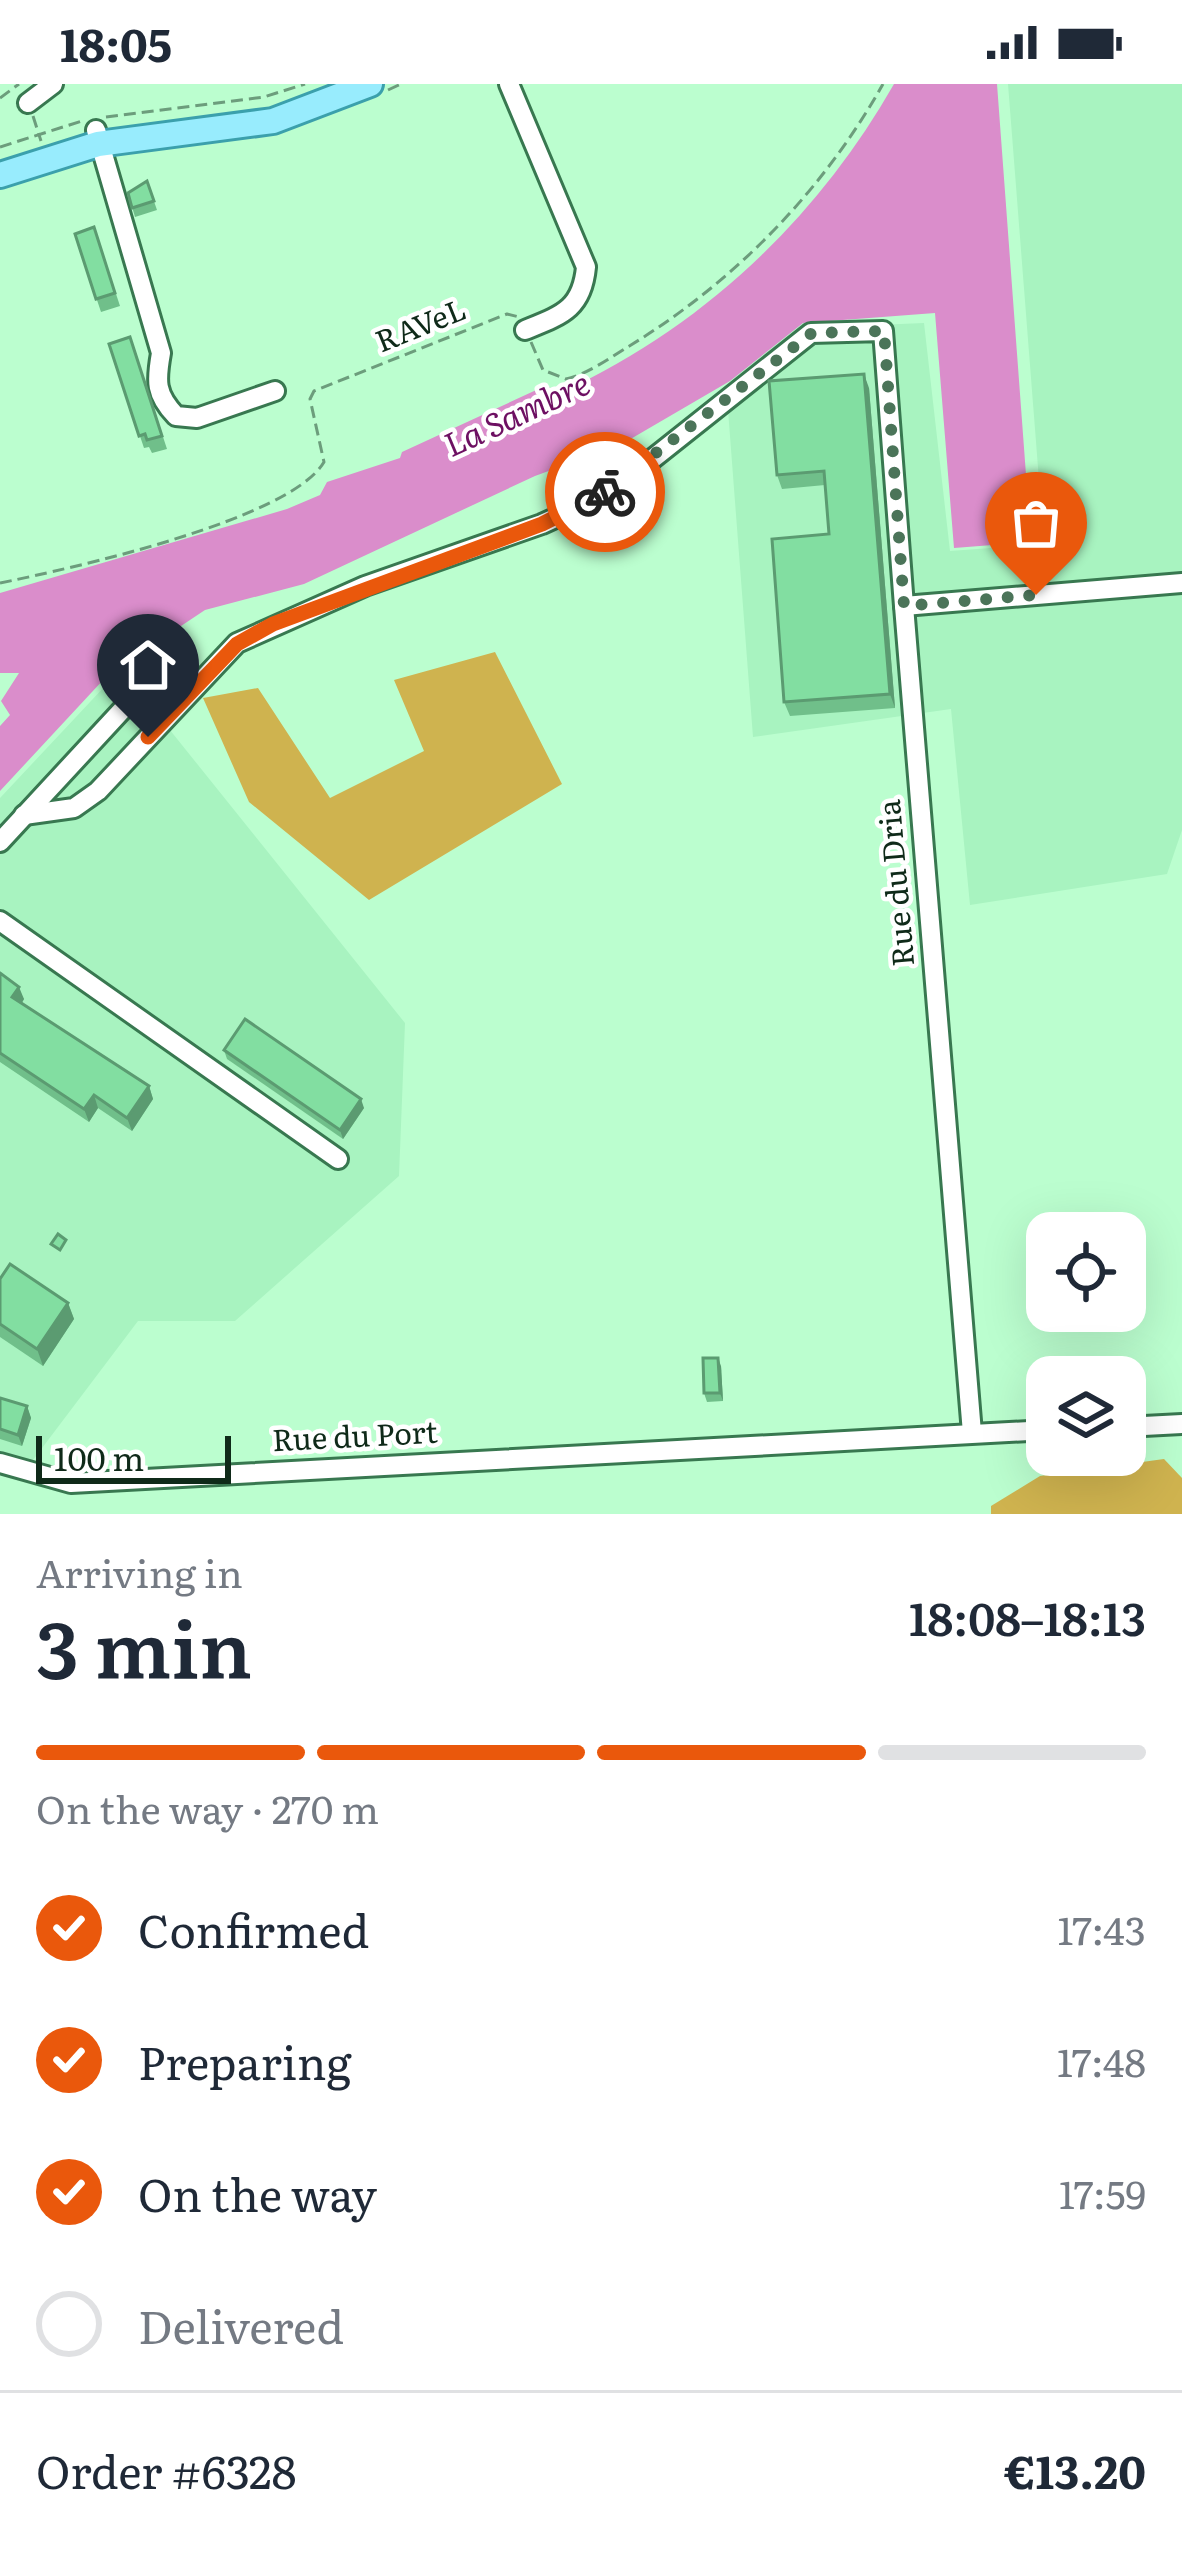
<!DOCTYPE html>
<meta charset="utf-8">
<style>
body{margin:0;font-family:Literata,serif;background:#f6f6f7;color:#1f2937;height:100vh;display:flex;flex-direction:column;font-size:45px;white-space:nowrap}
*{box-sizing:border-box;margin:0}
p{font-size:39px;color:#747a83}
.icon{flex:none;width:66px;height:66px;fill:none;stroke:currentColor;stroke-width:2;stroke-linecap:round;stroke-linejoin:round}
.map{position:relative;height:1430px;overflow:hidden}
.details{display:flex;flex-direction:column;background:#fff;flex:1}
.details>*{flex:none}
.buttons{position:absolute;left:1026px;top:1128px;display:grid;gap:24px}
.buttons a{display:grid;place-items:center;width:120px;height:120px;border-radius:24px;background:#fff;box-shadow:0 12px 48px #0002;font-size:60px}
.scale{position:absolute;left:36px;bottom:30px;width:195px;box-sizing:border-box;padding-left:12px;border:6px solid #0f2a19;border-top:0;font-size:33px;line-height:42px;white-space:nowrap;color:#0f2a19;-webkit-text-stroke:9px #fff;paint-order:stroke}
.pin{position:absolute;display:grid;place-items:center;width:102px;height:102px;color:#fff;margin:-123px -51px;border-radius:50% 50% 50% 0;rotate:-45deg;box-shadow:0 0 12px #0007}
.pin .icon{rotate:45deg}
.courier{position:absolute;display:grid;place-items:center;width:120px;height:120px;margin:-60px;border:9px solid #ea580c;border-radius:50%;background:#fff;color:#222;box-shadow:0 3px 15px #0007}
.headline em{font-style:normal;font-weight:600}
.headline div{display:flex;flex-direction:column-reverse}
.headline{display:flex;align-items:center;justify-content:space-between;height:204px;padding:0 36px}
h1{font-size:78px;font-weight:600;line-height:90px}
.bar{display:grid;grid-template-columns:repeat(4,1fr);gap:18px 12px;align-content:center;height:144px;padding:0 36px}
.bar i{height:15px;border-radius:9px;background:#e0e1e3}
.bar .selected{background:#ea580c}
.bar p{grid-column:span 4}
.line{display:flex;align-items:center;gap:30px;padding:0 36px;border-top:3px solid #e0e1e3}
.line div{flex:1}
ol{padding:0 36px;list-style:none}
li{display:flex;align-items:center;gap:36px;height:132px}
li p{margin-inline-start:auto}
li .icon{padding:12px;border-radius:50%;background:#ea580c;color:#fff;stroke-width:4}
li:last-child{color:#747a83}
li i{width:66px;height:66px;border:6px solid #e0e1e3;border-radius:50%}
.status{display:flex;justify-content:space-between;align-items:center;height:84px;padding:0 60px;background:#fff;direction:ltr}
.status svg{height:33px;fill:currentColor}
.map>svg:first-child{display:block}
</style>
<div class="status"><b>18:05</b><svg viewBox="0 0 49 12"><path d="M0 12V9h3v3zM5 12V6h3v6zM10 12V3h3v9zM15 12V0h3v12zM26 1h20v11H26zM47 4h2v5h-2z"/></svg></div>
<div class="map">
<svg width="1182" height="1430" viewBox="0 0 1182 1430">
<rect width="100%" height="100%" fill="#bbfecf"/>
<g fill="#a8f3c0">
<polygon points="1008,0 1182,0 1182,746 1167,790 970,821 951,625 753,653 728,326 806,244 924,239 950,467 1044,460"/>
<polygon points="121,585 405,939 399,1092 235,1237 138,1237 30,1380 0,1373 0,714"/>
</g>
<g fill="#cfb34f">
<polygon points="495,568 562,700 369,816 249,718 203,614 258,604 330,714 424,667 394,596"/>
<polygon points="1164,1375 1182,1394 1182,1430 991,1430 991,1422 1040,1392"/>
</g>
<path fill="#da8dcb" d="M894,0h103l34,458 -77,6 -19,-235 -132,10 -73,58 -108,63 -87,32 -231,108 -99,26 -51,34 -23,28 -13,-8 -118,127v-65l10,-11 -9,-14 18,-28h-19v-80l287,-84 33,-14 7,-13 73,-24 2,-6 143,-66 17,6c141,-65 255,-173 332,-308z"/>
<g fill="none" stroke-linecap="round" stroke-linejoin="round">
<defs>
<g id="minor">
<path d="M509,0l77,183c-4,42 -24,48 -61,63"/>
<polyline points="28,19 53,0"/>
<path d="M96,46l65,223c-5,28 -6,41 15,63l21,2 78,-27"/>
<polyline points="24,731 74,724 98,707 237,559 365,502 542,440 592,417 636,388 811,249 883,247 904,522"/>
<polyline points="0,758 135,612"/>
<polyline points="0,837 338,1075"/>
<polyline points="1125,1343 1182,1340"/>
<polyline points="972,1349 904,522 1182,499"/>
<polyline points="0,1379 71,1399 1047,1346"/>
</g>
<polyline id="major" points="0,91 98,60 273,37 370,0"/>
</defs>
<use href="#minor" stroke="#387850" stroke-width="24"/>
<use href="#major" stroke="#3ba0ac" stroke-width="30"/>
<g stroke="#6c9d7c" stroke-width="3" stroke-dasharray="12 6" stroke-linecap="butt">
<polyline points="388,6 401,0"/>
<polyline points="0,14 19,0"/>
<polyline points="33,32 41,57"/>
<polyline points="106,33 264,13 305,0"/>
<polyline points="0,63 85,36"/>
<path d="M531,258l12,28 23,9c22,-5 45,-22 65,-34 104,-64 192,-154 252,-261"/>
<path d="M0,499c69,-14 290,-63 324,-121l-14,-63 4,-8 193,-77 12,3"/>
</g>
<use href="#minor" stroke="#fff" stroke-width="18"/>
<use href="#major" stroke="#98ecfd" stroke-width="24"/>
</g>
<g fill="#70bf8a">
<polygon points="147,97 157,126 135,133 128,109"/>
<polygon points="94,143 120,222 101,228 75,150"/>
<polygon points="130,253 167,365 152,369 149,363 144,364 109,260"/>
<polygon points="869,304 895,624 790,632 784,618 829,450 825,401 782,405 777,391"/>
<polygon points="0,889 24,915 22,919 149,1002 153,1015 132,1047 98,1024 89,1038 0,978"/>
<polygon points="224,966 364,1024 343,1055 227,975"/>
<polygon points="0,1195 68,1219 74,1235 43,1282 0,1253"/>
<polygon points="721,1282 723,1317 707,1318 704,1309"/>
<polygon points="0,1314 27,1322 31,1334 22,1362 0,1355"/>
</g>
<g fill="#5b9b71">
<polygon points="864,290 869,304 895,624 890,610"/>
<polygon points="19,903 24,915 17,926 12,913"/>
<polygon points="149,1002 153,1015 132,1047 127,1034"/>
<polygon points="94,1011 98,1024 89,1038 84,1025"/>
<polygon points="361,1015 364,1024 343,1055 340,1046"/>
<polygon points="68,1219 74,1235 43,1282 37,1265"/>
<polygon points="718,1274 721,1282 723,1317 720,1309"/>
<polygon points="27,1322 31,1334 22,1362 18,1351"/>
</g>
<g fill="#82dea1" stroke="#5b9b71" stroke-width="3">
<polygon points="147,97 154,117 132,124 128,109"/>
<polygon points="94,143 115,209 96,215 75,150"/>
<polygon points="130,253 162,352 147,356 145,350 139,352 109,260"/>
<polygon points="864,290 890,610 784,618 772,455 829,450 824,387 777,391 769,297"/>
<polygon points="0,889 19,903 12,913 149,1002 127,1034 94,1011 84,1025 0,969"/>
<polygon points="245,935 361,1015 340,1046 224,966"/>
<polygon points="58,1150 66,1156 60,1166 51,1160"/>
<polygon points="10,1180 68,1219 37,1265 0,1240 0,1195"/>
<polygon points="703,1274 718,1274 720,1309 704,1309"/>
<polygon points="0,1314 27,1322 18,1351 0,1345"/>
</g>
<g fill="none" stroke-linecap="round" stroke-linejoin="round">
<polyline stroke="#4b7459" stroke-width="12" stroke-dasharray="0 21.6" points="605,408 812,249 884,247 904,522 1036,511"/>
<polyline stroke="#ea580c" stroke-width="15" points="148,653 237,560 273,540 542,440 605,408"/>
</g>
<g text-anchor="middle" stroke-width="9" stroke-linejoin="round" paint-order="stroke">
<g font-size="30" fill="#0f2a19" stroke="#fff">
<text transform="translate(421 242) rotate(-22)" y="10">RAVeL</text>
<text transform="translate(897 799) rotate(-95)" y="10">Rue du Dria</text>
<text transform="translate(355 1353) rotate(-3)" y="10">Rue du Port</text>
</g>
<g font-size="33" font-style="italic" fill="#6d1062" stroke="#fff">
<text transform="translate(517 330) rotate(-25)" y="12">La Sambre</text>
</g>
</g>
</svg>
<div class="buttons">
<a><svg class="icon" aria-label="locate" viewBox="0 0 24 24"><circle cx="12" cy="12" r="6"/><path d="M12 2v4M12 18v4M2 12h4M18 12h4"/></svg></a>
<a><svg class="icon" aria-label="layers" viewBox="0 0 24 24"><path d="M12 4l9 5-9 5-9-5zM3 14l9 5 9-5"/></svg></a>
</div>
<div class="scale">100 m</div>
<div class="pin" style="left:1036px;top:511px;background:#ea580c"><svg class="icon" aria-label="bag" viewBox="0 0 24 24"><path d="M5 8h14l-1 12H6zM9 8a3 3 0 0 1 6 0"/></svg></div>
<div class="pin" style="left:148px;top:653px;background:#1f2937"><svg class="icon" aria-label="home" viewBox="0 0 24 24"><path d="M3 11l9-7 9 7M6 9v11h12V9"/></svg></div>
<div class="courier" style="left:605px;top:408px"><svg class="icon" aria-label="bike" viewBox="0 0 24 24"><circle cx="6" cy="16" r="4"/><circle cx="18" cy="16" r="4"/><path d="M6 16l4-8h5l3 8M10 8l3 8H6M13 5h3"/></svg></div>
</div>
<section class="details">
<div class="headline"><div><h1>3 min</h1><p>Arriving in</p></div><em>18:08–18:13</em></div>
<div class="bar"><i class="selected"></i><i class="selected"></i><i class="selected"></i><i></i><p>On the way · 270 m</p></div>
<ol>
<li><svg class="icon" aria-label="check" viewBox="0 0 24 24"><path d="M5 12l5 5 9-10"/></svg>Confirmed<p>17:43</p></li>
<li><svg class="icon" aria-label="check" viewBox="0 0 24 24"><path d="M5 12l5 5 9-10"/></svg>Preparing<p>17:48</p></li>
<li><svg class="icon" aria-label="check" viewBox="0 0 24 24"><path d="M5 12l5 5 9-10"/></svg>On the way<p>17:59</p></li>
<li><i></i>Delivered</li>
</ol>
<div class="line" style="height:156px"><div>Order #6328</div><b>€13.20</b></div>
</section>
